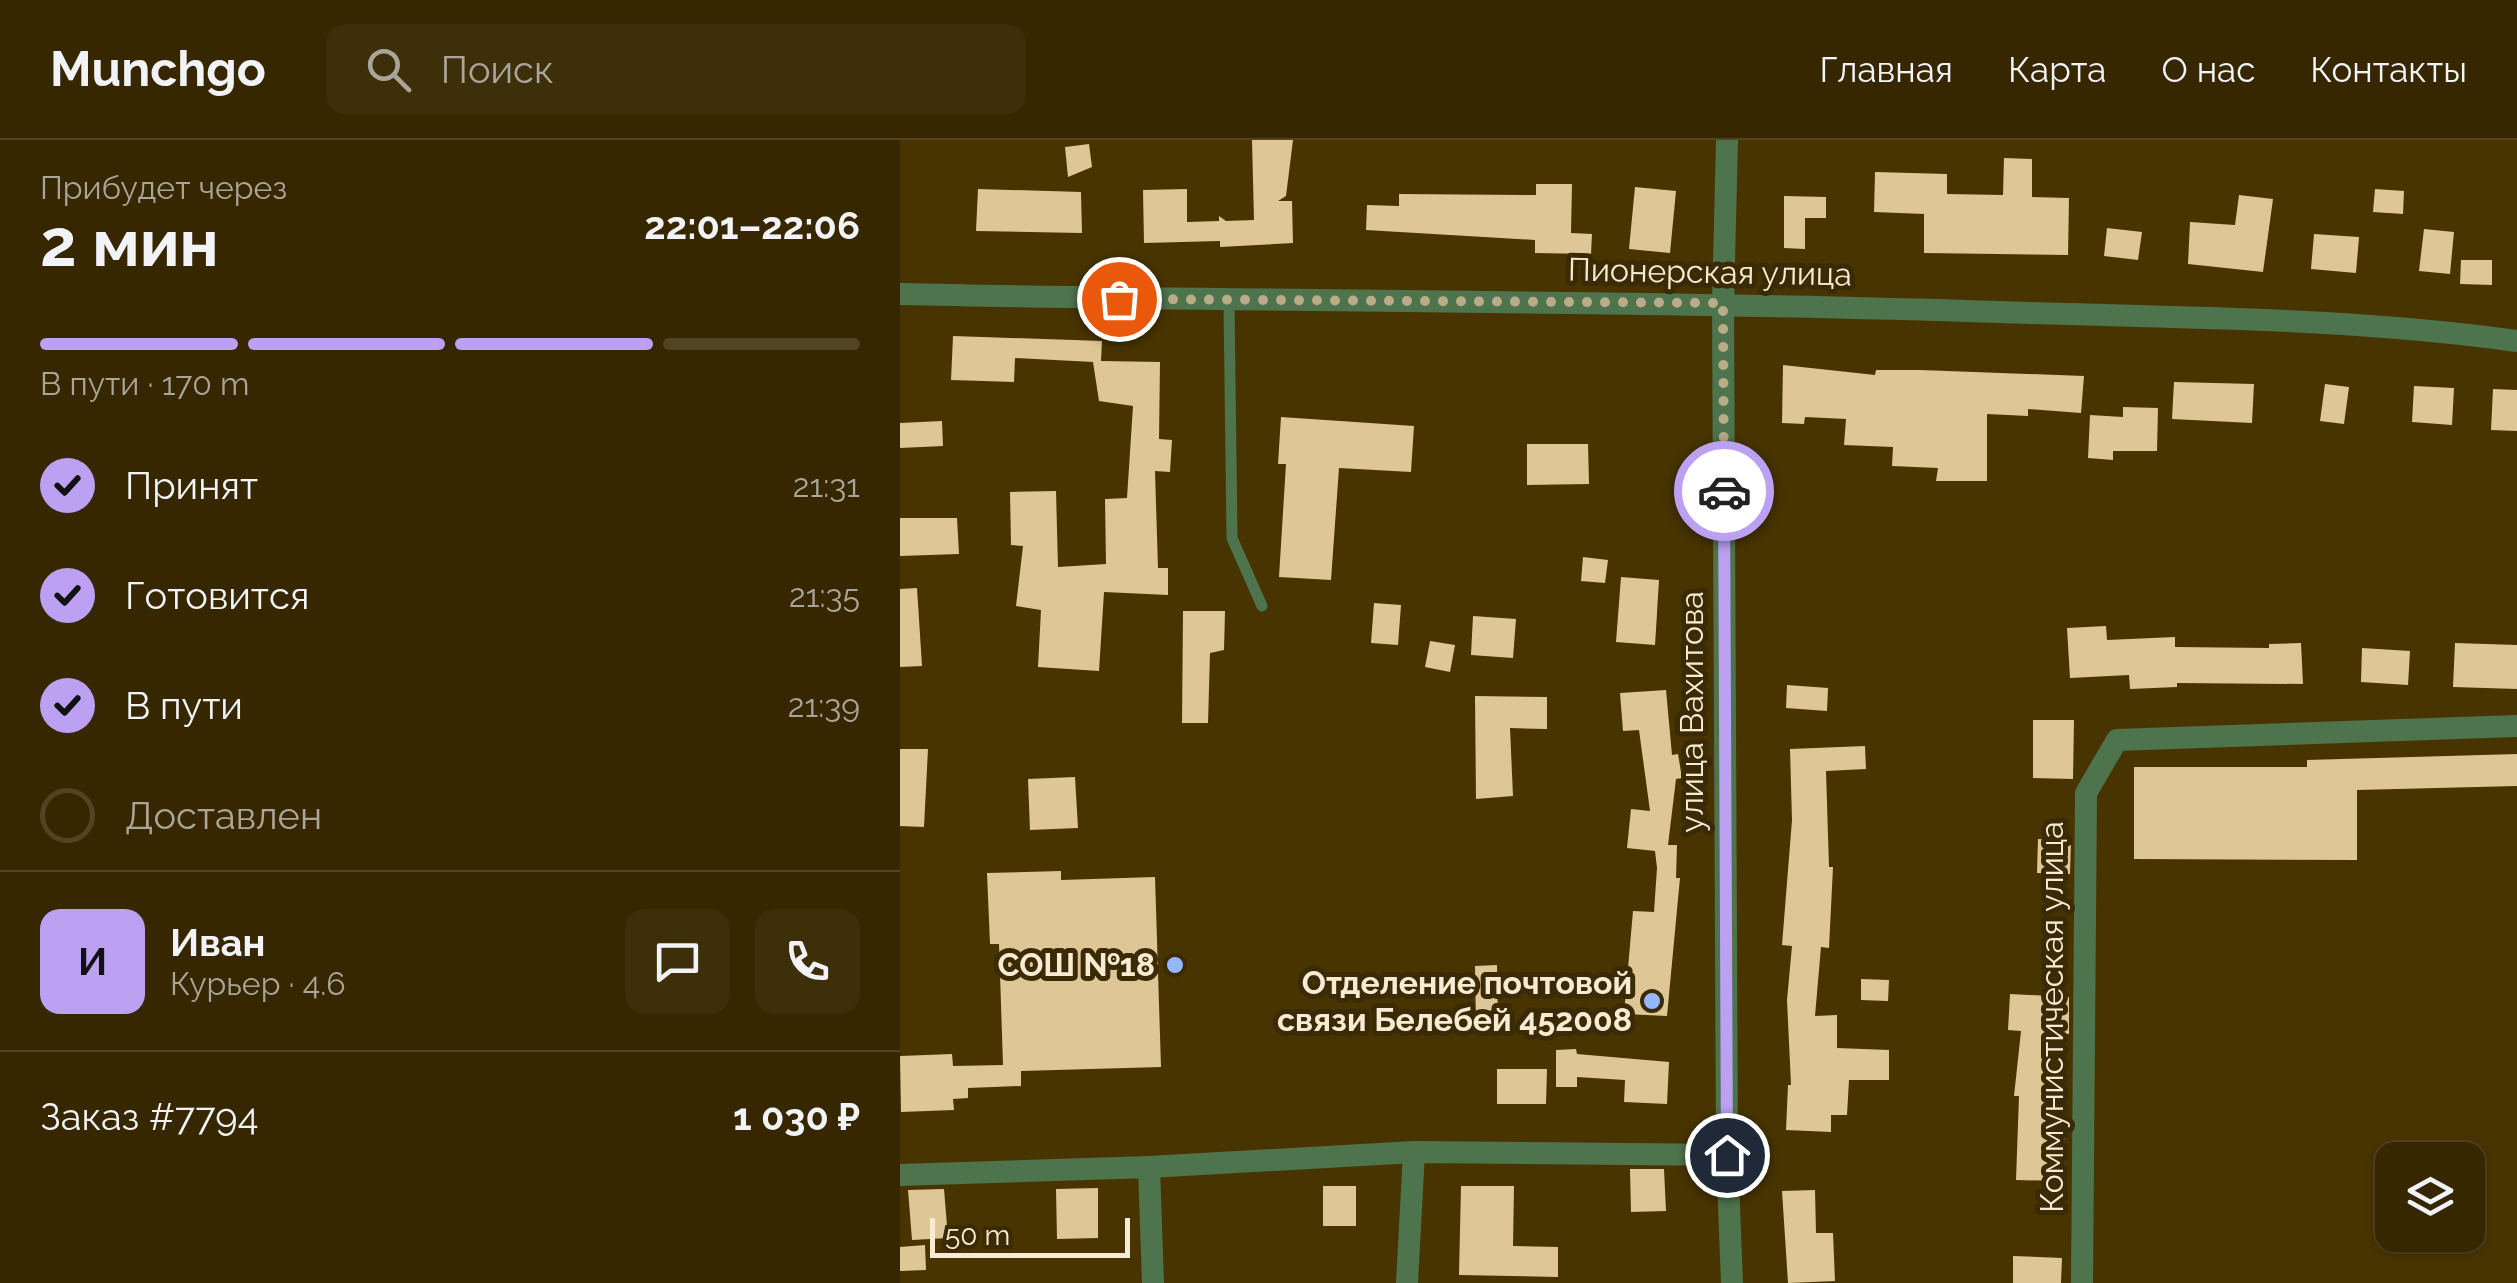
<!DOCTYPE html>
<html lang="ru">
<meta charset="utf-8">
<style>
body{margin:0;font-family:Raleway,sans-serif;background:#3d2f0a;color:#f1f3f6;height:100vh;display:flex;flex-direction:column;font-size:38px;white-space:nowrap}
*{box-sizing:border-box;margin:0}
p{font-size:32px;color:#aaa599}
.icon{flex:none;width:55px;height:55px;fill:none;stroke:currentColor;stroke-width:2;stroke-linecap:round;stroke-linejoin:round}
.map{position:relative;flex:1;overflow:hidden}
.drawer{display:flex;flex-direction:column;background:#362700;width:900px}
.drawer>*{flex:none}
.controls{position:absolute;left:1475px;top:1002px;display:grid;gap:20px}
.controls a{display:grid;place-items:center;width:110px;height:110px;border-radius:20px;background:#362700;box-shadow:0 2px 8px #0004,0 0 0 2px #504422;font-size:50px}
.scale{position:absolute;left:30px;bottom:25px;width:200px;box-sizing:border-box;padding-left:10px;border:5px solid #f8ebd3;border-top:0;font-size:28px;line-height:35px;white-space:nowrap;color:#f8ebd3;-webkit-text-stroke:8px #3a2a06;paint-order:stroke}
.pin{position:absolute;display:grid;place-items:center;width:85px;height:85px;color:#fff;margin:-42px;border:5px solid #fff;border-radius:50%;box-shadow:0 2px 10px #0007}
.courier{position:absolute;display:grid;place-items:center;width:100px;height:100px;margin:-50px;border:8px solid #bca0f2;border-radius:50%;background:#fff;color:#222;box-shadow:0 2px 12px #0007}
.headline em{font-style:normal;font-weight:700}
.headline div{display:flex;flex-direction:column-reverse}
.headline{display:flex;align-items:center;justify-content:space-between;height:170px;padding:0 40px}
h1{font-size:65px;font-weight:700;line-height:75px}
.bar{display:grid;grid-template-columns:repeat(4,1fr);gap:15px 10px;align-content:center;height:120px;padding:0 40px}
.bar i{height:12px;border-radius:8px;background:#504422}
.bar .active{background:#bca0f2}
.bar p{grid-column:span 4}
.line{display:flex;align-items:center;gap:25px;padding:0 40px;border-top:2px solid #504422}
.line div{flex:1}
.round{display:grid;place-items:center;flex:none;width:105px;height:105px;border-radius:20px;background:#3d2f0a}
ol{padding:0 40px;list-style:none}
li{display:flex;align-items:center;gap:30px;height:110px}
li p{margin-inline-start:auto}
li .icon{padding:10px;border-radius:50%;background:#bca0f2;color:#111;stroke-width:4}
li:last-child{color:#aaa599}
li i{width:55px;height:55px;border:5px solid #504422;border-radius:50%}
header{display:flex;align-items:center;gap:60px;box-sizing:border-box;height:140px;padding:0 50px;background:#362700;border-bottom:2px solid #504422}
header strong{font-size:48px}
nav{display:flex;gap:55px;margin-inline-start:auto;font-size:35px}
.search{width:700px;height:90px;background:#3d2f0a;display:flex;align-items:center;gap:25px;box-sizing:border-box;padding:0 35px;border-radius:20px;color:#aaa599;font-size:38px}
main{display:flex;flex:1;min-height:0}
.map>svg:first-child{display:block}
</style>
<header>
<strong>Munchgo</strong>
<div class="search"><svg class="icon" aria-label="search" viewBox="0 0 24 24"><circle cx="10" cy="10" r="6"/><path d="M15 15l6 6"/></svg>Поиск</div>
<nav><a>Главная</a><a>Карта</a><a>О нас</a><a>Контакты</a></nav>
</header>
<main>
<section class="drawer">
<div class="headline"><div><h1>2 мин</h1><p>Прибудет через</p></div><em>22:01–22:06</em></div>
<div class="bar"><i class="active"></i><i class="active"></i><i class="active"></i><i></i><p>В пути · 170 m</p></div>
<ol>
<li><svg class="icon" aria-label="check" viewBox="0 0 24 24"><path d="M5 12l5 5 9-10"/></svg>Принят<p>21:31</p></li>
<li><svg class="icon" aria-label="check" viewBox="0 0 24 24"><path d="M5 12l5 5 9-10"/></svg>Готовится<p>21:35</p></li>
<li><svg class="icon" aria-label="check" viewBox="0 0 24 24"><path d="M5 12l5 5 9-10"/></svg>В пути<p>21:39</p></li>
<li><i></i>Доставлен</li>
</ol>
<div class="line" style="height:180px"><b class="round" style="background:#bca0f2;color:#111">И</b><div><b>Иван</b><p>Курьер · 4.6</p></div><a class="round"><svg class="icon" aria-label="chat" viewBox="0 0 24 24"><path d="M4 5h16v11H9l-5 4z"/></svg></a><a class="round"><svg class="icon" aria-label="phone" viewBox="0 0 24 24"><path d="M5 4h4l2 5-3 2q2 4 5 5l2-3 5 2v4C11 20 4 13 5 4z"/></svg></a></div>
<div class="line" style="height:130px"><div>Заказ #7794</div><b>1 030 ₽</b></div>
</section>
<div class="map">
<svg width="1617" height="1143" viewBox="0 0 1617 1143">
<rect width="100%" height="100%" fill="#483400"/>
<g fill="#dfc696">
<polygon points="352,0 393,0 386,56 378,61 392,61 393,103 320,107 320,101 244,103 243,50 287,49 287,82 319,81 319,76 326,81 354,80"/>
<polygon points="189,4 192,27 168,37 165,7"/>
<polygon points="1104,18 1132,19 1132,57 1169,58 1168,115 1024,113 1024,74 974,72 975,32 1047,34 1047,54 1103,55"/>
<polygon points="636,44 672,44 671,93 692,94 691,114 635,113 635,100 466,90 467,65 499,66 499,54 636,55"/>
<polygon points="735,47 776,51 770,113 729,109"/>
<polygon points="78,49 181,52 182,93 76,91"/>
<polygon points="1475,49 1504,51 1503,74 1473,72"/>
<polygon points="1339,55 1373,59 1363,132 1288,124 1290,82 1335,85"/>
<polygon points="884,56 926,57 926,78 905,78 905,109 884,108"/>
<polygon points="1207,88 1242,92 1238,120 1204,116"/>
<polygon points="1524,89 1554,92 1550,134 1519,131"/>
<polygon points="1414,94 1459,97 1456,133 1411,129"/>
<polygon points="1561,120 1592,120 1592,145 1560,144"/>
<polygon points="53,196 202,201 201,221 260,222 259,299 272,300 270,332 255,331 258,428 268,428 268,455 204,452 199,531 138,527 141,470 116,466 123,406 111,405 110,352 156,351 158,427 206,424 205,359 227,358 233,266 199,261 193,222 115,218 114,242 51,240"/>
<polygon points="883,225 975,235 976,230 1020,230 1184,236 1181,273 1128,269 1128,276 1087,274 1087,341 1036,341 1038,328 992,326 993,307 944,305 946,279 905,277 904,284 882,283"/>
<polygon points="1274,242 1354,244 1352,283 1272,279"/>
<polygon points="1425,244 1449,247 1444,284 1420,281"/>
<polygon points="1514,246 1554,248 1552,285 1512,282"/>
<polygon points="1593,249 1617,250 1617,291 1591,290"/>
<polygon points="1223,267 1258,268 1257,311 1213,311 1213,320 1188,318 1190,275 1223,277"/>
<polygon points="381,277 514,286 511,332 439,328 431,440 379,437 386,324 378,324"/>
<polygon points="42,281 43,306 0,308 0,283"/>
<polygon points="627,304 688,304 689,344 627,345"/>
<polygon points="0,378 57,378 59,414 0,416"/>
<polygon points="683,417 708,420 705,443 681,441"/>
<polygon points="721,437 759,440 755,505 716,502"/>
<polygon points="17,448 22,526 0,527 0,449"/>
<polygon points="474,463 501,465 498,505 471,503"/>
<polygon points="283,471 325,471 324,510 310,513 308,583 282,583"/>
<polygon points="573,476 616,479 613,518 571,515"/>
<polygon points="1206,486 1207,500 1275,497 1275,507 1369,508 1369,504 1401,503 1403,544 1277,543 1277,547 1230,549 1229,535 1170,538 1167,488"/>
<polygon points="530,501 555,505 550,532 525,527"/>
<polygon points="1555,503 1617,505 1617,549 1553,547"/>
<polygon points="1462,508 1510,511 1508,545 1461,542"/>
<polygon points="887,545 928,548 927,571 886,568"/>
<polygon points="766,550 772,615 778,614 782,638 776,639 768,705 777,705 776,738 780,738 767,876 724,874 733,771 754,772 757,728 755,711 727,708 731,669 750,671 739,590 723,591 720,553"/>
<polygon points="575,556 647,557 647,589 610,588 613,656 576,659"/>
<polygon points="1133,580 1174,580 1173,639 1133,638"/>
<polygon points="965,606 966,629 926,631 929,727 933,727 929,808 921,807 915,876 937,875 937,908 989,910 989,940 949,940 947,975 931,975 931,992 886,990 888,945 891,945 887,860 892,806 882,805 892,680 890,609"/>
<polygon points="0,609 28,609 24,687 0,686"/>
<polygon points="1617,614 1617,646 1457,650 1457,720 1234,719 1234,627 1407,627 1407,620"/>
<polygon points="175,637 178,688 130,690 128,639"/>
<polygon points="1138,699 1171,700 1170,734 1137,733"/>
<polygon points="161,731 161,740 255,737 261,927 121,931 121,946 68,948 68,958 53,959 54,970 1,972 0,916 52,914 53,926 103,925 99,804 90,804 87,733"/>
<polygon points="597,825 598,890 576,890 575,826"/>
<polygon points="961,839 989,840 988,861 961,860"/>
<polygon points="1110,854 1169,857 1169,894 1157,893 1144,994 1165,995 1164,1041 1116,1040 1119,956 1114,956 1121,891 1108,890"/>
<polygon points="676,909 677,914 769,922 767,964 724,962 725,940 677,937 677,947 656,947 656,910"/>
<polygon points="597,929 647,929 646,964 597,964"/>
<polygon points="730,1029 764,1029 766,1071 731,1072"/>
<rect x="423" y="1046" width="33" height="40"/>
<polygon points="561,1046 614,1046 613,1106 658,1107 658,1137 559,1135"/>
<polygon points="198,1048 198,1098 157,1099 156,1049"/>
<polygon points="44,1049 48,1098 12,1100 8,1050"/>
<polygon points="915,1050 916,1093 933,1093 935,1141 888,1143 882,1051"/>
<polygon points="25,1105 26,1130 0,1131 0,1107"/>
<polygon points="1113,1116 1162,1118 1161,1143 1113,1143"/>
</g>
<g fill="none" stroke-linecap="round" stroke-linejoin="round">
<polyline stroke="#4e744d" stroke-width="11" points="329,162 332,398 362,466"/>
<g stroke="#4e744d" stroke-width="22">
<polyline points="827,0 823,163 827,1015 832,1143"/>
<path d="M0,154c366,8 732,6 1098,18 172,6 348,5 519,29"/>
<polyline points="249,1027 514,1012 827,1015"/>
<polyline points="0,1035 249,1027 253,1143"/>
<polyline points="507,1143 514,1012"/>
<polyline points="1182,1143 1186,653 1217,600 1617,586"/>
</g>
</g>
<g fill="none" stroke-linecap="round" stroke-linejoin="round">
<polyline stroke="#baab89" stroke-width="10" stroke-dasharray="0 18" points="219,159 823,163 824,351"/>
<polyline stroke="#bca0f2" stroke-width="12" points="824,351 827,1015"/>
</g>
<g fill="#94b7fd" stroke="#3a2a06" stroke-width="4">
<circle cx="275" cy="825" r="10"/>
<circle cx="752" cy="861" r="10"/>
</g>
<g text-anchor="middle" stroke-width="10" stroke-linejoin="round" paint-order="stroke">
<g font-size="32" fill="#f8ebd3" stroke="#3a2a06">
<text transform="translate(810 132) rotate(1)" y="11">Пионерская улица</text>
<text transform="translate(792 572) rotate(-90)" y="11">улица Вахитова</text>
<text transform="translate(1152 877) rotate(-90)" y="11">Коммунистическая улица</text>
</g>
<g font-size="32" font-weight="bold" fill="#f8ebd3" stroke="#3a2a06" text-anchor="end">
<text x="255" y="836">СОШ №18</text>
<text x="732" y="854">Отделение почтовой<tspan x="732" dy="37">связи Белебей 452008</tspan></text>
</g>
</g>
</svg>
<div class="controls">
<a><svg class="icon" aria-label="layers" viewBox="0 0 24 24"><path d="M12 4l9 5-9 5-9-5zM3 14l9 5 9-5"/></svg></a>
</div>
<div class="scale">50 m</div>
<div class="pin" style="left:219px;top:159px;background:#ea580c"><svg class="icon" aria-label="bag" viewBox="0 0 24 24"><path d="M5 8h14l-1 12H6zM9 8a3 3 0 0 1 6 0"/></svg></div>
<div class="pin" style="left:827px;top:1015px;background:#1f2937"><svg class="icon" aria-label="home" viewBox="0 0 24 24"><path d="M3 11l9-7 9 7M6 9v11h12V9"/></svg></div>
<div class="courier" style="left:824px;top:351px"><svg class="icon" aria-label="car" viewBox="0 0 24 24"><path d="M5 17H2v-5l4-1 3-4h7l3 4 3 1v5h-3M9 17h6M6 11h13"/><circle cx="7" cy="17" r="2"/><circle cx="17" cy="17" r="2"/></svg></div>
</div>
</main>
